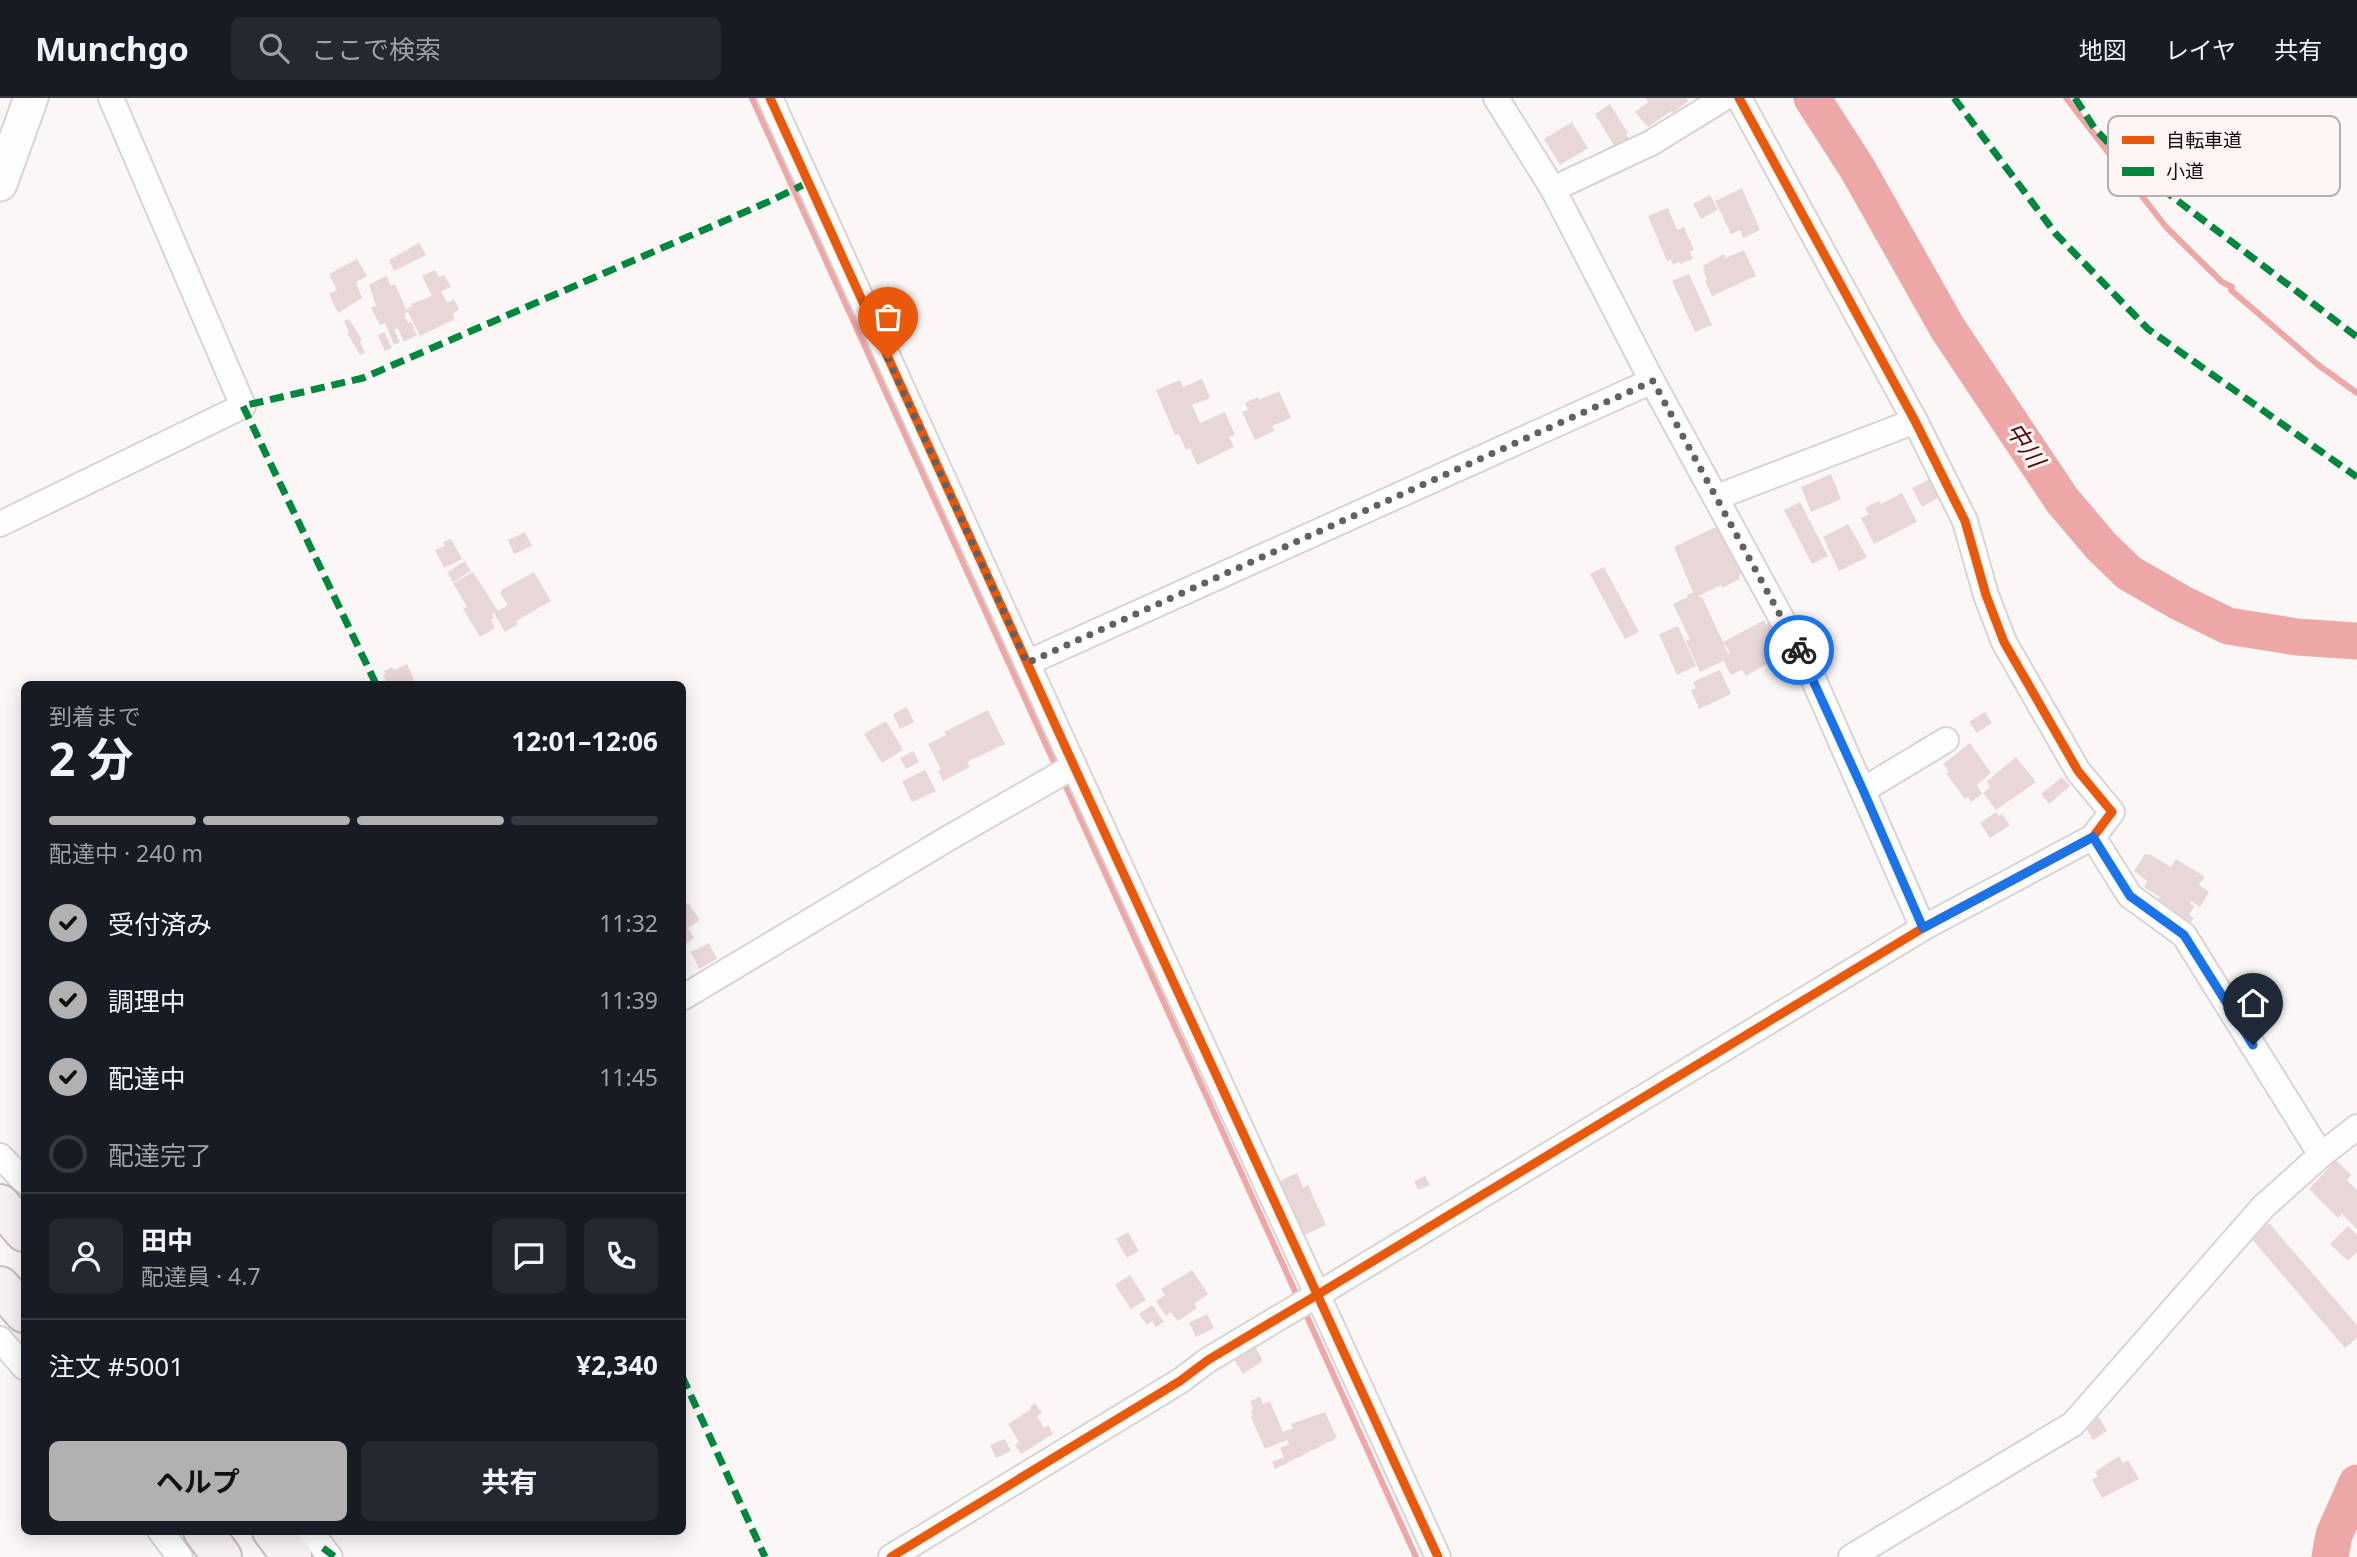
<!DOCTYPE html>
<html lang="ja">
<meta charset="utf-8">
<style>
body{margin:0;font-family:"Noto Sans","Noto Sans JP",sans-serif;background:#242831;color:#f1f3f6;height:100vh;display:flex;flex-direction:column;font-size:26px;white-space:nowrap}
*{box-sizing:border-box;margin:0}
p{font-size:23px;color:#9ea1a6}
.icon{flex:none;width:38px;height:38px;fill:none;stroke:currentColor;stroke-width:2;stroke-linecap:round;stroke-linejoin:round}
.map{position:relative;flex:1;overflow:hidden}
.sheet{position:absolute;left:21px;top:583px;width:665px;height:854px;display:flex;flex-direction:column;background:#171b24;border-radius:10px;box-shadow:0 4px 18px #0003}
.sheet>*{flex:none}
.pin{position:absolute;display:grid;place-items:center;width:60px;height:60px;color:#fff;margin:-72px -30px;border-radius:50% 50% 50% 0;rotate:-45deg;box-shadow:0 0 7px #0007}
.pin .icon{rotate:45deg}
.courier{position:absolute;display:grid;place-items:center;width:70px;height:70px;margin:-35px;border:5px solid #1a73e8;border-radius:50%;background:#fff;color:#222;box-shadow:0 2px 9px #0007}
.summary em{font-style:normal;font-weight:700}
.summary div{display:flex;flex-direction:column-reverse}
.summary{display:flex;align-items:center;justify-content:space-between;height:119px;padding:0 28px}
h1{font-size:46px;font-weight:700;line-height:52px}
.bar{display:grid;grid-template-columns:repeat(4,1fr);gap:10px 7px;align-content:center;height:84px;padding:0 28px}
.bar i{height:9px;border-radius:5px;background:#363941}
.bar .active{background:#b2b1b2}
.bar p{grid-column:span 4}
.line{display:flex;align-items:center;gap:18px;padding:0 28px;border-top:2px solid #363941}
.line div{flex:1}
.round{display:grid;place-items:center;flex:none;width:74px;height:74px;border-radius:10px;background:#242831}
ol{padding:0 28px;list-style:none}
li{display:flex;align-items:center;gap:21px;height:77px}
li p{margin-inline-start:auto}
li .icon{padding:7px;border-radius:50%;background:#b2b1b2;color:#111;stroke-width:4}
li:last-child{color:#9ea1a6}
li i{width:38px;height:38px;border:4px solid #363941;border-radius:50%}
.action{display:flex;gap:14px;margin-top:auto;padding:14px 28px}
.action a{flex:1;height:80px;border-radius:10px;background:#b2b1b2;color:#111;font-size:28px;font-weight:700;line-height:80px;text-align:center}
.action a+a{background:#242831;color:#f1f3f6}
header{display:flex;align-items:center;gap:42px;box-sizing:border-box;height:98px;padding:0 35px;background:#171b24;border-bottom:2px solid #363941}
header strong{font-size:33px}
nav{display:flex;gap:38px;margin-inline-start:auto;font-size:24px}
.search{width:490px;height:63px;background:#242831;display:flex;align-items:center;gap:18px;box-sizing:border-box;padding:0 24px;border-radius:10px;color:#9ea1a6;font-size:26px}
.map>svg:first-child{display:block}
</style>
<header>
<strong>Munchgo</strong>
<div class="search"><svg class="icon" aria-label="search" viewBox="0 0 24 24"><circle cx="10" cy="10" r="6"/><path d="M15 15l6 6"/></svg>ここで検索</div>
<nav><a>地図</a><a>レイヤ</a><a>共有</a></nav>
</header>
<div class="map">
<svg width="2357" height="1459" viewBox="0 0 2357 1459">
<rect width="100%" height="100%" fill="#fcf7f7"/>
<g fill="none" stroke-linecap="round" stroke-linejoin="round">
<g stroke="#eda7a6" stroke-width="6">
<polyline points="752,0 1057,671"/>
<polyline points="2066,0 2166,129 2222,184 2232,189 2231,192 2317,266 2357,295"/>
<polyline points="1062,680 1299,1202"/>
<polyline points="1304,1212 1416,1459"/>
</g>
<g stroke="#eda7a6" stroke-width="37">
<polyline points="1812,0 1857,70 1948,231 2062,402 2101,448 2129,475 2181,505 2228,528 2297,539 2357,543"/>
<polyline points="2330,1459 2334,1437 2357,1385"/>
</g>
</g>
<g fill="#e9d7d7">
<polygon points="1645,0 1686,0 1688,3 1673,15 1671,13 1648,29 1635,14 1648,4"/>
<polygon points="1610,6 1628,35 1626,36 1629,42 1616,51 1595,16"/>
<polygon points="1572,24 1588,50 1560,67 1544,41"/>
<polygon points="1742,90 1760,132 1743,140 1740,132 1731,136 1715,103"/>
<polygon points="1710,97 1718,112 1701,121 1693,106"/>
<polygon points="1668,110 1677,132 1684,129 1694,152 1690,153 1693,161 1680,166 1679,164 1673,167 1671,162 1667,163 1648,118"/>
<polygon points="419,145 426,157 394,173 389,162"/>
<polygon points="1744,152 1756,178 1712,198 1705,183 1707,182 1703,172 1705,171 1703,168 1724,156 1726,160"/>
<polygon points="357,161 367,178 356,184 362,200 338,215 329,196 337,192 329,176"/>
<polygon points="435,172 439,179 444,177 451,189 441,193 447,205 454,201 459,212 452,216 455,221 420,238 408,214 404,216 408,225 411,224 417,237 404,244 398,230 394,232 400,244 394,247 385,225 380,227 371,210 376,208 369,187 386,178 391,188 395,186 406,211 412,208 411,206 432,198 422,178"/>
<polygon points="1689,176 1712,227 1695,234 1672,183"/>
<polygon points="349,221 362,242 360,243 365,255 360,257 347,235 349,234 344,223"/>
<polygon points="384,234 392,250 385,253 378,237"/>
<polygon points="1202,281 1210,300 1192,307 1200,325 1225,314 1235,337 1229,339 1234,349 1197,367 1190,350 1186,352 1179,336 1175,337 1156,292 1180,282 1183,289"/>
<polygon points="1279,293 1291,320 1272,328 1274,333 1255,342 1242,314 1248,312 1245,305 1258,299 1259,302"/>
<polygon points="1831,376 1841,401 1811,414 1801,389"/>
<polygon points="1930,381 1939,399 1922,409 1912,390"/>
<polygon points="1902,395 1917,424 1874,446 1861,420 1869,416 1865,410 1879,403 1881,406"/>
<polygon points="1800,404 1828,458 1812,466 1784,412"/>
<polygon points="1848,426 1867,459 1839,473 1823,439"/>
<polygon points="1720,427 1735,458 1733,460 1741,476 1739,478 1740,481 1722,490 1721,487 1699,498 1700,500 1702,499 1728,555 1730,554 1723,544 1764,522 1766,526 1769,524 1774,532 1772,533 1777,541 1774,543 1782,557 1746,578 1742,572 1731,577 1721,558 1723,563 1700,574 1686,543 1690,541 1673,506 1688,499 1687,497 1693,494 1674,449"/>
<polygon points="525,434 532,448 514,456 508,442"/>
<polygon points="451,441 462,461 444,470 435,452 445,448 443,444"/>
<polygon points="465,463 471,473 453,484 447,474"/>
<polygon points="1604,469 1639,534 1625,541 1590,476"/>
<polygon points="473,474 498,513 508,507 500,495 503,491 534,474 551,503 516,523 518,526 505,534 494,515 492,516 494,520 491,522 495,530 480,539 463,511 467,509 453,485"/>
<polygon points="1678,528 1696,568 1677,577 1659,536"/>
<polygon points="407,566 414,582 406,586 387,586 383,577 386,576 384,573 392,569 394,572"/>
<polygon points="1720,572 1731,596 1699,611 1691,592 1696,590 1693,584"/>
<polygon points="907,609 914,624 900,631 893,616"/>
<polygon points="988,612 1005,646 967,664 970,669 943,683 938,673 941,671 928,646 946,637 944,634"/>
<polygon points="1985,614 1992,625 1977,635 1969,624"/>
<polygon points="886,623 903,652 882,665 864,636"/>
<polygon points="1970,645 1991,675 1977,687 1982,696 1971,704 1968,699 1965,701 1946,675 1949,674 1943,666"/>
<polygon points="913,653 919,664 906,671 900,660"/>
<polygon points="2016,659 2036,684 1996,712 1983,695 1990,689 1987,683"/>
<polygon points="925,672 936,693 912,704 902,683"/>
<polygon points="2062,679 2070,688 2049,706 2041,696"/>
<polygon points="1996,714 1999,718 2002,716 2010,727 1990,740 1980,725"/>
<polygon points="2145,756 2148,757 2149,756 2171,769 2176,761 2205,779 2199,787 2209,794 2200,809 2191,803 2190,805 2194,808 2189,817 2194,820 2189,827 2156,804 2160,799 2144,789 2147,783 2134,773"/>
<polygon points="688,805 700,822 688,830 694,840 682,848 682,808"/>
<polygon points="709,845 717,861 699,871 691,854"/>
<polygon points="2336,1062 2351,1077 2347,1082 2357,1092 2357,1131 2342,1116 2338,1120 2309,1091"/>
<polygon points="1297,1075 1303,1090 1308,1087 1326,1127 1300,1139 1276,1085"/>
<polygon points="1425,1078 1430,1087 1418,1092 1414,1083"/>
<polygon points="2269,1125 2357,1227 2357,1240 2345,1250 2251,1140"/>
<polygon points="2348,1128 2357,1137 2357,1154 2348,1163 2330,1146"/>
<polygon points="1128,1134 1139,1153 1127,1160 1116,1141"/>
<polygon points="1192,1172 1208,1196 1194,1206 1197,1210 1178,1223 1171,1214 1166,1218 1156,1203 1165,1197 1161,1191"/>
<polygon points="1130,1177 1146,1202 1131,1211 1115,1187"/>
<polygon points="1152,1207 1164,1224 1156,1229 1152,1223 1147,1227 1139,1216"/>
<polygon points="1207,1216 1214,1230 1196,1239 1189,1225"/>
<polygon points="1254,1247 1263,1263 1243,1276 1233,1260"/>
<polygon points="1260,1299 1263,1306 1270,1303 1283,1334 1293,1330 1291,1326 1325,1314 1337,1340 1275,1371 1272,1364 1284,1359 1280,1350 1289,1346 1287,1342 1265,1351 1251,1319 1253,1318 1251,1312 1253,1311 1250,1303"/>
<polygon points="1035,1305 1042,1315 1037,1318 1044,1330 1048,1327 1053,1336 1021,1356 1015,1347 1019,1344 1008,1326 1031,1311 1030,1309"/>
<polygon points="2098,1318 2107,1333 2093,1342 2084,1327"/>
<polygon points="1005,1341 1011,1353 996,1360 990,1347"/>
<polygon points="2119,1358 2123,1365 2128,1362 2139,1381 2102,1400 2092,1382 2098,1378 2095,1374"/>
</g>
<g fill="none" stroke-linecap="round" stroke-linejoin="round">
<defs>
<g id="minor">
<polyline points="770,0 1074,668 1438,1459"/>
<polyline points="1496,0 1553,91 1652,283 1809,571 1923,830"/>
<polyline points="1553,91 1651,45 1724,0"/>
<polyline points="1717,399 1915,323"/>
<polyline points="0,426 243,308 111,0"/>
<polyline points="1027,565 1652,283"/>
<polyline points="1863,692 1946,642"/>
<polyline points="682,900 947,741 1074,668"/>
<polyline points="2321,1057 2357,1029"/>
<polyline points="0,1058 24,1083"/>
<polyline points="0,1241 24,1269"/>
<polyline points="160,1433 180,1459"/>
<polyline points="310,1433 330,1459"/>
<polyline points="891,1459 1180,1283 1208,1262 1317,1197 1923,830 2093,739 2112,714 2078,673 2004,544 1986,497 1965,423 1915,323 1739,0"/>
<polyline points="1851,1459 2073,1326 2263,1109 2321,1057 2184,837 2130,798 2093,739"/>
</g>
<polyline id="secondary" points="0,86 31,0"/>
<g id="trunk">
<polyline points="0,1106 24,1134"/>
<polyline points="0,1188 24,1215"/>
<polyline points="203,1433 222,1459"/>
<polyline points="272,1433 292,1459"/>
</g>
</defs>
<use href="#minor" stroke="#d8d4d3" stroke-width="28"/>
<use href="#secondary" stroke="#d8d4d3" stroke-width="37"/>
<use href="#trunk" stroke="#c6bdbc" stroke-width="42"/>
<use href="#minor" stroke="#fffefe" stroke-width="24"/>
<use href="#secondary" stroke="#fffefe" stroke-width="33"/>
<use href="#trunk" stroke="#f7f1f1" stroke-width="38"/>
<g stroke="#00873e" stroke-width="7" stroke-dasharray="14 7" stroke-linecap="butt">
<polyline points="1954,0 2056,136 2148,231 2357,379"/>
<polyline points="2075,0 2095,31 2128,65 2357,239"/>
<polyline points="376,586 243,308 363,280 770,103 807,85"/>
<polyline points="682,1278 765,1459"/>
<polyline points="323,1450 335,1459"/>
</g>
<defs>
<g id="cycleway">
<polyline points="770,0 1074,668 1438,1459"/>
<polyline points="891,1459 1180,1283 1208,1262 1317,1197 1923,830 2093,739 2112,714 2078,673 2004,544 1986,497 1965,423 1915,323 1739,0"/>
</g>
</defs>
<use href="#cycleway" stroke="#fef6f5" stroke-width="13"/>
<use href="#cycleway" stroke="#e8590c" stroke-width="9"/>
</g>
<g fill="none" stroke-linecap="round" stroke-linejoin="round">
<polyline stroke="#656060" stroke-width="7" stroke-dasharray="0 12.6" points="888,261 1027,565 1653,283 1799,552"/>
<polyline stroke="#1a73e8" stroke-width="9" points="1799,552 1863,692 1923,830 2093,739 2130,798 2184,837 2253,947"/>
</g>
<g text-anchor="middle" stroke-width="6" stroke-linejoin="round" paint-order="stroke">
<g font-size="24" font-style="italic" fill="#5b000f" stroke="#fef6f5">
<text transform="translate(2025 347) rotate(56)" y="8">中川</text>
</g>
</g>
<rect x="2108" y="18" width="232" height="80" rx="10" fill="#fef6f5" stroke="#b8b0b0" stroke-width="2"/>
<rect x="2122" y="38" width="32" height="8" fill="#e8590c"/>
<rect x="2122" y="69" width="32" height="9" fill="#00873e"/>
<g font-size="19" fill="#130e0e">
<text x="2166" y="49">自転車道</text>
<text x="2166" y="80">小道</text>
</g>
</svg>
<div class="pin" style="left:888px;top:261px;background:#ea580c"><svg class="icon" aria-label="bag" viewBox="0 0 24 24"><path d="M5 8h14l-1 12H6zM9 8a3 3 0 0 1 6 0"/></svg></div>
<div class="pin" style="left:2253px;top:947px;background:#1f2937"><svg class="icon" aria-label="home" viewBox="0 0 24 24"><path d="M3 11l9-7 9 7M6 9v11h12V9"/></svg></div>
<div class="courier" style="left:1799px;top:552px"><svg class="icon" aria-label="bike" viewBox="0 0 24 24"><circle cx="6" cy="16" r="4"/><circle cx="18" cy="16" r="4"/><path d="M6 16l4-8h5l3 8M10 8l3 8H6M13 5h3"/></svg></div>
<section class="sheet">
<div class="summary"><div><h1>2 分</h1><p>到着まで</p></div><em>12:01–12:06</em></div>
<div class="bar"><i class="active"></i><i class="active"></i><i class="active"></i><i></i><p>配達中 · 240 m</p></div>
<ol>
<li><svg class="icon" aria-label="check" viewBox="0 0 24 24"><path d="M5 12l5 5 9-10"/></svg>受付済み<p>11:32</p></li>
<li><svg class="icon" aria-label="check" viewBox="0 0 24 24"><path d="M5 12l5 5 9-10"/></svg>調理中<p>11:39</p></li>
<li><svg class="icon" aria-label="check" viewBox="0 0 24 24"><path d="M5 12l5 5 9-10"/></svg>配達中<p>11:45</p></li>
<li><i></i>配達完了</li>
</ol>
<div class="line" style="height:126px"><a class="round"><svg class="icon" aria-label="person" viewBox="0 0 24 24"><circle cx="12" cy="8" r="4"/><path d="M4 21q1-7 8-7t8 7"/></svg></a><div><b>田中</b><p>配達員 · 4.7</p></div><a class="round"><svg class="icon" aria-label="chat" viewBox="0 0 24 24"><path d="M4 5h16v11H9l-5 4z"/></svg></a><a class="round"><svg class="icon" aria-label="phone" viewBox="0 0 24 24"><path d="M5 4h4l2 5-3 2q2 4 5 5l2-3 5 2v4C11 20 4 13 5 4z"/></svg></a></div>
<div class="line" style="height:91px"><div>注文 #5001</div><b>¥2,340</b></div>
<div class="action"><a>ヘルプ</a><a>共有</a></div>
</section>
</div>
